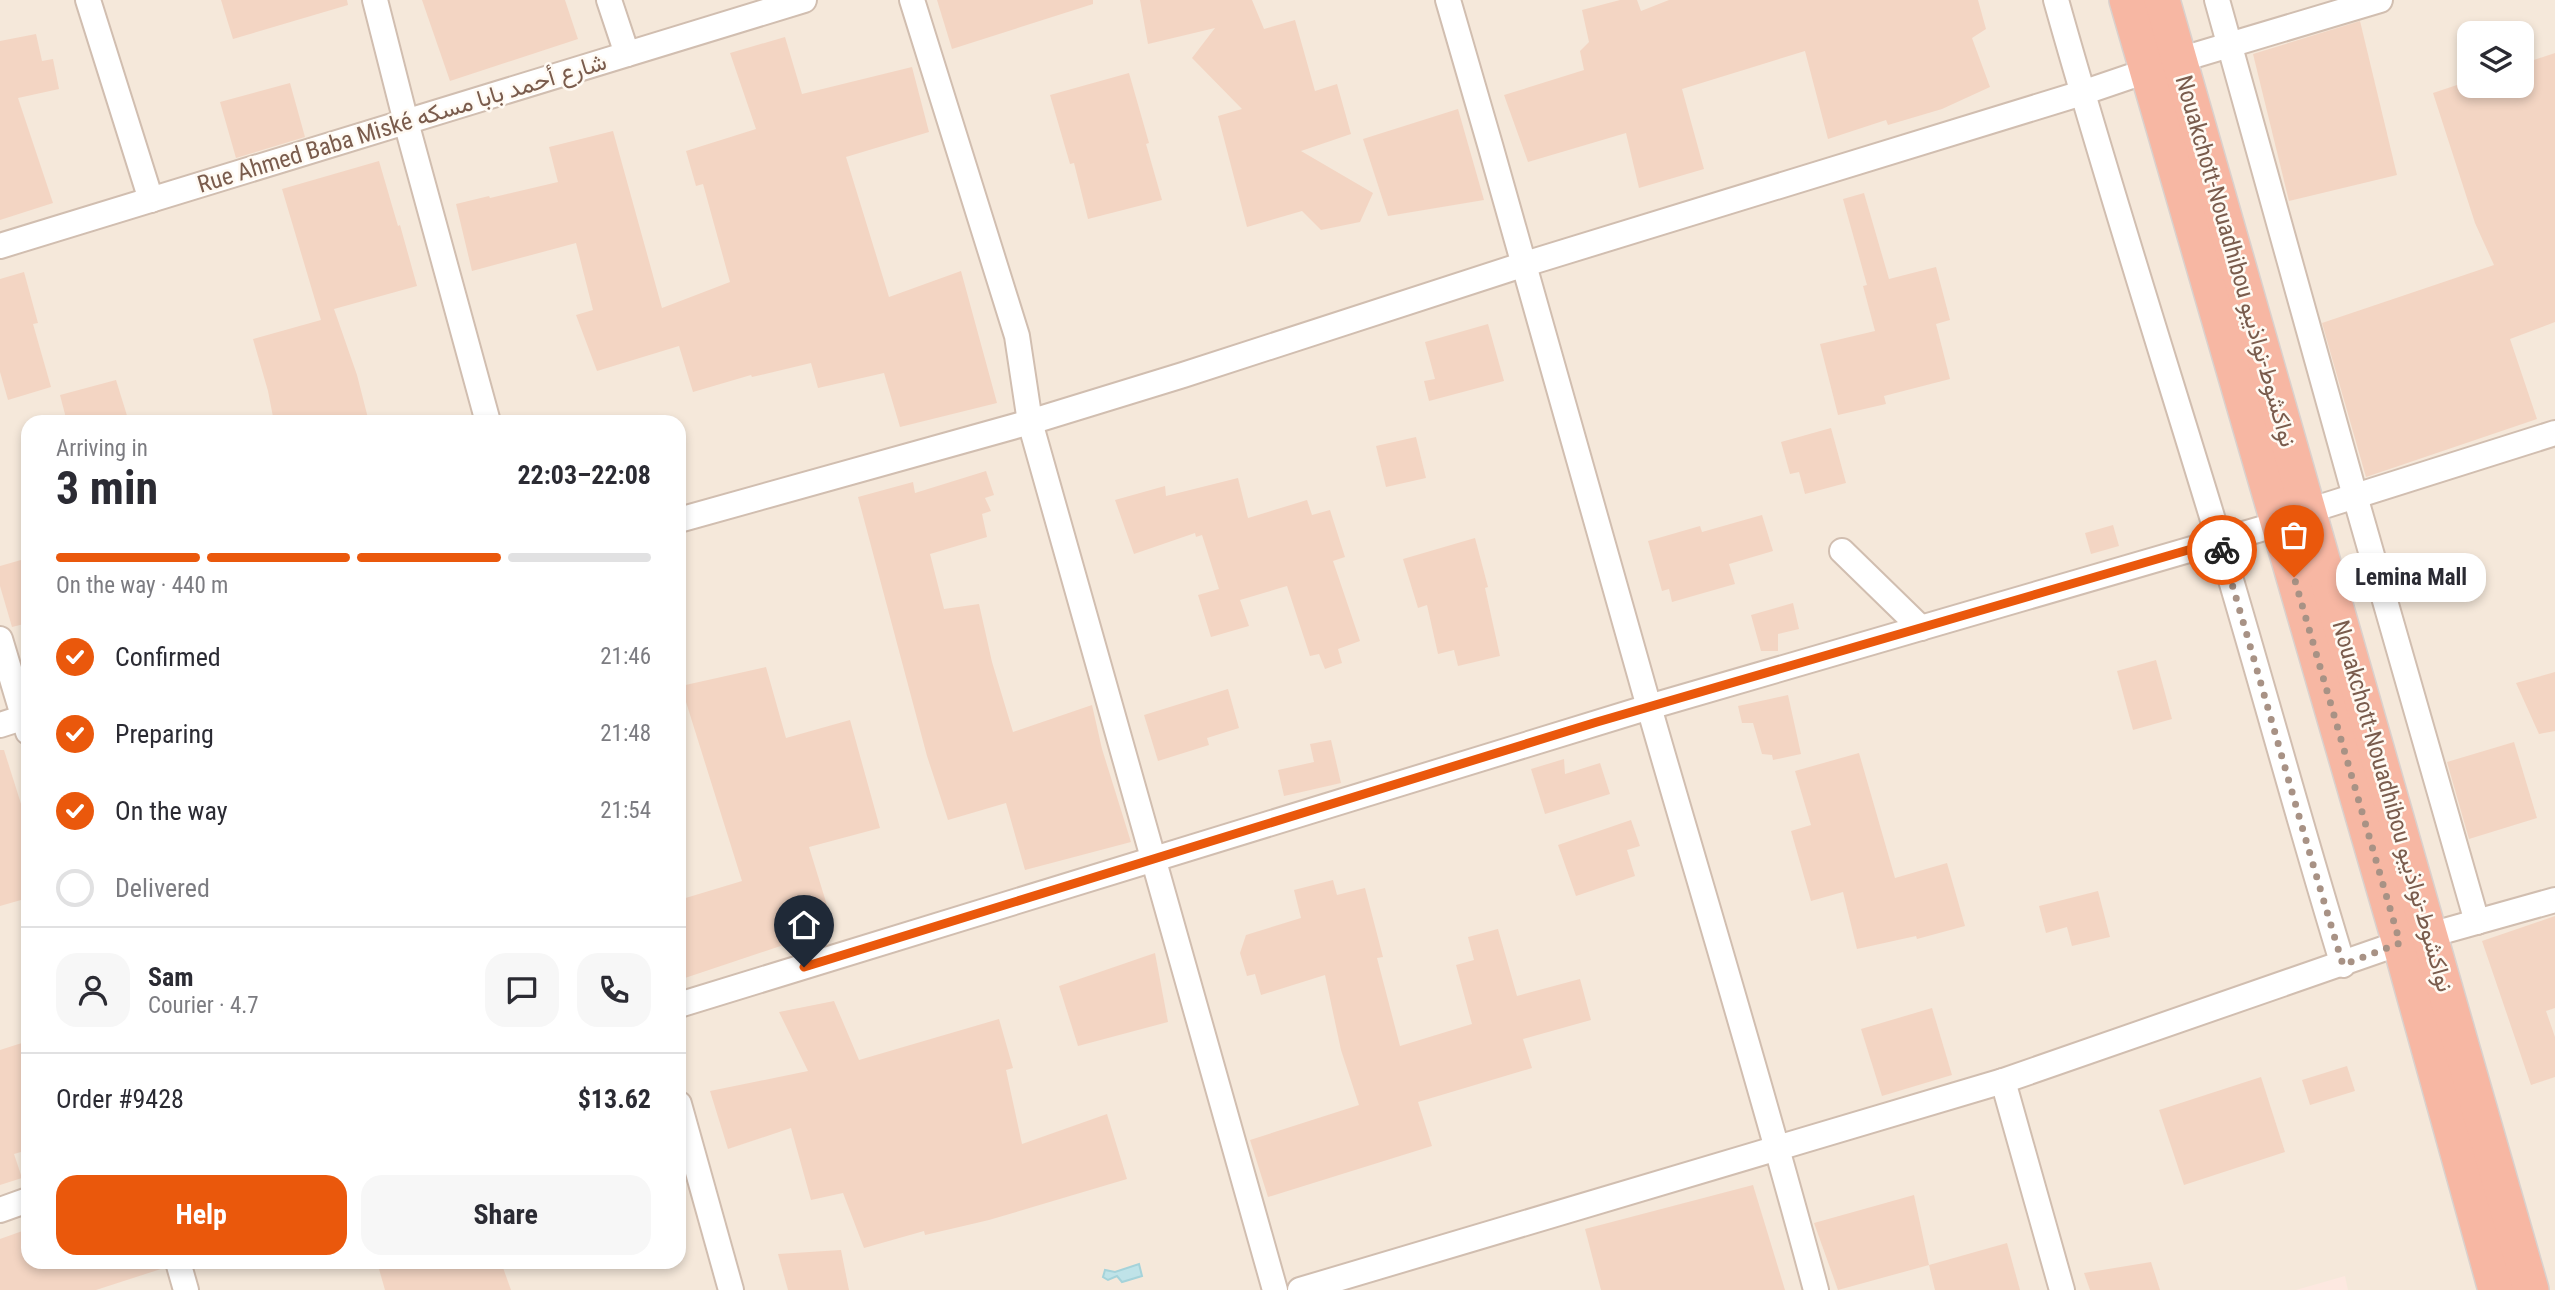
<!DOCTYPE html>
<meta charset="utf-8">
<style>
body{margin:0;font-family:"Roboto Condensed",Vazirmatn,sans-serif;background:#f7f7f7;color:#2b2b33;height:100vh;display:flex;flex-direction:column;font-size:26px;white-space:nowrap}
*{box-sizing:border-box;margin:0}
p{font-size:23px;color:#7c7c81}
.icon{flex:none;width:38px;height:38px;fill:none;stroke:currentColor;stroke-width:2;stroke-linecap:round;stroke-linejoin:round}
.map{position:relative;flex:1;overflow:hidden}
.details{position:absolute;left:21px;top:415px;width:665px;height:854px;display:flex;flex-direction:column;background:#fff;border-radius:21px;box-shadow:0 4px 10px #0003}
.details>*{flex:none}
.fabs{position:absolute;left:2457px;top:21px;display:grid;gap:14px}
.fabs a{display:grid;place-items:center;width:77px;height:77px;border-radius:14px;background:#fff;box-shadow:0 4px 10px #0003;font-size:35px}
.pin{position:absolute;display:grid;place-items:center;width:60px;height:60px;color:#fff;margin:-72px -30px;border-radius:50% 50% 50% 0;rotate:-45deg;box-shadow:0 0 7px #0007}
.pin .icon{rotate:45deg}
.courier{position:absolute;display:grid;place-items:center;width:70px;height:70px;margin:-35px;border:5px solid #ea580c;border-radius:50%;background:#fff;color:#222;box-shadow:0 2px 9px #0007}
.bubble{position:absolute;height:49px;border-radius:21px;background:#fff;box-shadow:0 4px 10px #0003;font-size:23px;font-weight:700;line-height:49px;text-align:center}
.summary em{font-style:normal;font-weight:700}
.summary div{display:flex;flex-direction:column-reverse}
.summary{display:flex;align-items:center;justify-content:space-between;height:119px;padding:0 35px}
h1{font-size:46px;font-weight:700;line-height:52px}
.bar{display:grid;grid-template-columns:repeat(4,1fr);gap:10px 7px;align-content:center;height:84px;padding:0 35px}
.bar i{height:9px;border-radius:5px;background:#e1e1e2}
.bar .selected{background:#ea580c}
.bar p{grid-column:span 4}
.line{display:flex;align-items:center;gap:18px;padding:0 35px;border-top:2px solid #e1e1e2}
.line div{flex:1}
.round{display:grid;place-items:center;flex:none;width:74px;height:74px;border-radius:21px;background:#f7f7f7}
ol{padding:0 35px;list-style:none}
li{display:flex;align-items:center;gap:21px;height:77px}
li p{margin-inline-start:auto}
li .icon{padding:7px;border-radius:50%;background:#ea580c;color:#fff;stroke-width:4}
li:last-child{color:#7c7c81}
li i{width:38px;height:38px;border:4px solid #e1e1e2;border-radius:50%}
.button{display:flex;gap:14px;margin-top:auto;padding:14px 35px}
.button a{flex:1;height:80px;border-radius:21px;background:#ea580c;color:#fff;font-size:28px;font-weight:700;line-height:80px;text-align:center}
.button a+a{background:#f7f7f7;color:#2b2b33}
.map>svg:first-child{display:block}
</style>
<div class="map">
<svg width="2555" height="1290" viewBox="0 0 2555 1290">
<rect width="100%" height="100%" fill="#fdf6ec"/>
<path fill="#f5e8da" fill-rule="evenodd" d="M0,0h2555v1290h-2555zM2469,33h53v53h-53zM28,422h651v840h-651z"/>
<polygon fill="#fde8e0" points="2345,1276 2348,1290 2296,1290"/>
<polygon fill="#bfe3e8" stroke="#a5d3da" stroke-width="2" points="1139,1264 1142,1276 1122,1282 1117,1276 1108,1280 1103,1277 1105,1270 1115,1272"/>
<g fill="#f3d5c3">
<polygon points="221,0 347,0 348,5 233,39"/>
<polygon points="422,0 565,0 578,39 450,81"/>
<polygon points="937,0 1093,0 1093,4 952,49"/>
<polygon points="1140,0 1252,0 1264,29 1295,20 1315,91 1337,84 1351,134 1301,151 1373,193 1360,222 1321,230 1302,211 1247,227 1218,116 1242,109 1192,58 1215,28 1148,44"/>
<polygon points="1620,0 1637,0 1641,11 1669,0 1978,0 1986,29 1972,38 1990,87 1942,109 1888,125 1886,120 1828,139 1805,51 1682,89 1704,169 1639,188 1626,133 1528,162 1504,95 1584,70 1580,51 1589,42 1582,10"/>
<polygon points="2360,21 2397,175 2289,201 2253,54"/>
<polygon points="36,34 42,61 53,59 59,89 18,98 53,203 0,220 0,41"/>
<polygon points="785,37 802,94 912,67 929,132 846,157 889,297 961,271 997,403 900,427 884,373 818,388 811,363 752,377 751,375 693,392 679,346 597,371 576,315 593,310 576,243 472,271 456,204 489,196 490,198 558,182 549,147 613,131 662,308 730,282 703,184 696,186 686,151 756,129 730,53"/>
<polygon points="2555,53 2555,322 2510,339 2537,419 2366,477 2322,323 2494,265 2475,223 2433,93 2469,81 2469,86 2522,86 2522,64"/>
<polygon points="1129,73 1149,143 1146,144 1162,200 1088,219 1074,163 1070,164 1050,95"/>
<polygon points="290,83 305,137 236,158 220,102"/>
<polygon points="1458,109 1484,200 1388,216 1363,139"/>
<polygon points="379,161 398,226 400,225 417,286 334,309 357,375 369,422 324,422 323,418 307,422 274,422 268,391 253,339 321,320 282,189"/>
<polygon points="1864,193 1889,279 1936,267 1950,320 1936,324 1950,379 1884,396 1886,404 1838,415 1820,344 1875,331 1863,286 1867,285 1843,199"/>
<polygon points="24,272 38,323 33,324 51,387 8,400 0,372 0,279"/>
<polygon points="1488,324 1504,381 1429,401 1424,381 1435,379 1425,342"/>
<polygon points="116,380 129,422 67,422 60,395"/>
<polygon points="1831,428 1846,483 1805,494 1799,472 1790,474 1781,442"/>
<polygon points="1416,437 1426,478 1386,487 1376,446"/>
<polygon points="986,471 994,495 985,498 991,511 982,514 987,537 930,554 944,609 979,604 992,662 1013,732 1092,705 1102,749 1131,842 1025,870 1006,803 948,820 927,756 858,497 913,482 915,493"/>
<polygon points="1238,478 1248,518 1307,500 1312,515 1330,510 1345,557 1333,561 1360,641 1338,649 1342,663 1325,669 1319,654 1310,656 1287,586 1240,600 1249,626 1211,637 1198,595 1219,589 1202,535 1196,537 1195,533 1134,554 1115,500 1165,486 1166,496"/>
<polygon points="1762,515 1773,551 1729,564 1735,584 1672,602 1669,589 1662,591 1648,541 1700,526 1702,532"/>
<polygon points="2113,525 2119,546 2091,554 2085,533"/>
<polygon points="1475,538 1488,587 1485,588 1500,656 1458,666 1454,650 1438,654 1427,605 1418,608 1403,559"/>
<polygon points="28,558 28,623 12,627 0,586 0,566"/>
<polygon points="1793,603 1799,629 1778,634 1778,651 1761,651 1751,615"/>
<polygon points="2156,660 2172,719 2133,730 2117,671"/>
<polygon points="766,667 786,738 850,720 880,828 809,847 834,928 679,980 679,900 742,881 681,686"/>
<polygon points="2555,672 2555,731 2539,734 2516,683"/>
<polygon points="1228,689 1239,728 1207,738 1209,745 1158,761 1144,715"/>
<polygon points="1788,695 1801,754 1773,760 1772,755 1762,754 1753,723 1742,723 1738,706"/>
<polygon points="1331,740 1341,783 1284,796 1278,770 1314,762 1310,744"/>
<polygon points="2514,742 2537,818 2469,839 2447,762"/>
<polygon points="0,750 4,750 28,826 28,898 0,906"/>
<polygon points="1859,753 1895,878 1947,863 1965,926 1917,939 1916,936 1857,949 1843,892 1811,901 1791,831 1811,825 1795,771"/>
<polygon points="1564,759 1565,774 1600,763 1610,794 1545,814 1531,769"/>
<polygon points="1631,820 1640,846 1627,850 1635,876 1576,896 1558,845"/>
<polygon points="1333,880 1337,895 1365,888 1383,957 1377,958 1400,1046 1472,1024 1456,965 1474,960 1468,937 1498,929 1517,996 1580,979 1591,1020 1523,1039 1532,1068 1418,1102 1432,1146 1268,1197 1250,1140 1359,1105 1341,1050 1325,975 1261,995 1255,974 1247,976 1240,953 1246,935 1301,918 1294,890"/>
<polygon points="2098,891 2110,937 2072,946 2067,927 2046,933 2039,906"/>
<polygon points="2555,916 2555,1008 2546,1011 2555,1037 2555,1077 2531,1085 2482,941"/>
<polygon points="1155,953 1168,1022 1078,1046 1059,986"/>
<polygon points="834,1001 859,1060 999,1019 1013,1068 1006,1070 1022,1144 1107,1114 1127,1179 989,1220 925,1235 924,1231 864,1248 843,1193 811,1200 791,1128 728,1149 710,1091 808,1071 779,1012"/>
<polygon points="1932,1008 1952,1075 1882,1096 1861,1029"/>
<polygon points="28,1041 28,1150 14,1154 22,1178 0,1185 0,1050"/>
<polygon points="2347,1066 2355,1091 2310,1105 2302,1080"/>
<polygon points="2261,1077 2285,1152 2184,1185 2159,1110"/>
<polygon points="1753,1185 1785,1290 1601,1290 1585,1229"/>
<polygon points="1914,1195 1929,1265 1838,1290 1814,1223"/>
<polygon points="28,1229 28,1262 164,1262 164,1268 96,1290 0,1290 0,1239"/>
<polygon points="2007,1243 2020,1290 1935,1290 1929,1265"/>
<polygon points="841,1250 849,1290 788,1290 778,1254"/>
<polygon points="377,1262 501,1262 511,1290 385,1290"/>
<polygon points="2151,1262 2160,1290 2090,1290 2084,1273"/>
</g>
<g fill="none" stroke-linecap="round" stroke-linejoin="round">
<defs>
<g id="minor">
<polyline points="88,0 151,200"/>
<polyline points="375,0 406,122 488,422"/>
<polyline points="609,0 627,54"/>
<polyline points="912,0 1017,336 1030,422 1275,1290"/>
<path d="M1448,0c69,235 134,471 201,707 56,194 115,388 167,583"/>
<path d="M2056,0c51,182 109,362 164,543 42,140 80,282 123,422"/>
<polyline points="2217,0 2355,496 2477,922"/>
<polyline points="0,246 804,0"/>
<polyline points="2308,511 2555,433"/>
<polyline points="679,520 1030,422 1183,375 1525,264 2082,93 2179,60 2380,0"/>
<polyline points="1842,551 1921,628"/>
<polyline points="0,639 28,732"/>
<polyline points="0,725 28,716"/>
<polyline points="2430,935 2555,900"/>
<polyline points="679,1005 1649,707 2278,524"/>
<polyline points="2003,1081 2062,1290"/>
<polyline points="679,1104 731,1290"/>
<polyline points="0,1210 28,1200"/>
<polyline points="178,1262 186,1290"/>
<polyline points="1300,1290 2003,1081 2400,943"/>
</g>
<g id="highway">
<polyline points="2127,0 2400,943 2496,1290"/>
<polyline points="2162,0 2531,1290"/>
</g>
</defs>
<use href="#minor" stroke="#d1beb0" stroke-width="28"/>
<use href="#highway" stroke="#dad1cd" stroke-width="38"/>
<use href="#minor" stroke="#fff" stroke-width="24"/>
<use href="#highway" stroke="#f7b7a3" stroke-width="35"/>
</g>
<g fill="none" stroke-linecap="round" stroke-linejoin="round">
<path stroke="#a89285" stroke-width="7" stroke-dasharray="0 12.6" d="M2222,550c41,138 79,277 121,415l57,-22 -106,-366"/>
<polyline stroke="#ea580c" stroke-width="9" points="804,967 1597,722 2219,541 2222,550"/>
</g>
<g text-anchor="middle" stroke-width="5" stroke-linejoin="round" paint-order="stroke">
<g font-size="24" fill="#7a5c4d" stroke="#fffaf3">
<text transform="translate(402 123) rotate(-17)" y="8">Rue Ahmed Baba Miské شارع أحمد بابا مسكه</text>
<text transform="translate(2236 261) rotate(74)" y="8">Nouakchott-Nouadhibou نواكشوط-نواذيبو</text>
<text transform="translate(2393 806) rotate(74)" y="8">Nouakchott-Nouadhibou نواكشوط-نواذيبو</text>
</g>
</g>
</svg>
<div class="fabs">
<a><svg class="icon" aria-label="layers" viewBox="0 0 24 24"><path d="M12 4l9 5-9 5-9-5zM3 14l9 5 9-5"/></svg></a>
</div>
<div class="pin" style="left:2294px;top:577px;background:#ea580c"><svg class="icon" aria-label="bag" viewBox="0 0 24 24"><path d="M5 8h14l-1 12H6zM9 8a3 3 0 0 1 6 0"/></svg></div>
<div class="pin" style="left:804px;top:967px;background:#1f2937"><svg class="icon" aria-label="home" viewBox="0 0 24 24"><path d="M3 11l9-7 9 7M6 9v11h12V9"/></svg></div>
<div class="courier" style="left:2222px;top:550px"><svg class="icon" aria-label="bike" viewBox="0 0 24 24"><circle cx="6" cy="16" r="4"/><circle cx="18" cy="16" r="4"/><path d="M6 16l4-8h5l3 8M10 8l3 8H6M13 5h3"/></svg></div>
<div class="bubble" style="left:2336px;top:553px;width:150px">Lemina Mall</div>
<section class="details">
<div class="summary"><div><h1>3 min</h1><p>Arriving in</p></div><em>22:03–22:08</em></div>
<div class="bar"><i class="selected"></i><i class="selected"></i><i class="selected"></i><i></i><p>On the way · 440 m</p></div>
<ol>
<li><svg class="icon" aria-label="check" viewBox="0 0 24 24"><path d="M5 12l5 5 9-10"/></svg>Confirmed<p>21:46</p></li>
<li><svg class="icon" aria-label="check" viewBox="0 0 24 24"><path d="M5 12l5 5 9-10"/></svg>Preparing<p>21:48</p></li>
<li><svg class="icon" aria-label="check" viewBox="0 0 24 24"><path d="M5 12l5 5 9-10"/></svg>On the way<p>21:54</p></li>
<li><i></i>Delivered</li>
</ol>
<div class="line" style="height:126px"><a class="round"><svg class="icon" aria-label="person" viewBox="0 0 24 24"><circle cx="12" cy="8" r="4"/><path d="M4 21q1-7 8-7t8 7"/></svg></a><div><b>Sam</b><p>Courier · 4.7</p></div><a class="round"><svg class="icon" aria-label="chat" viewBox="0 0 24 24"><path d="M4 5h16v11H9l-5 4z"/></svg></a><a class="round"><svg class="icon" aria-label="phone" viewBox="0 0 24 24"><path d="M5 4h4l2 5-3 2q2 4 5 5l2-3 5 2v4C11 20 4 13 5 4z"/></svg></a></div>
<div class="line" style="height:91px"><div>Order #9428</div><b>$13.62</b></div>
<div class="button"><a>Help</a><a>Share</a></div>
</section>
</div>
